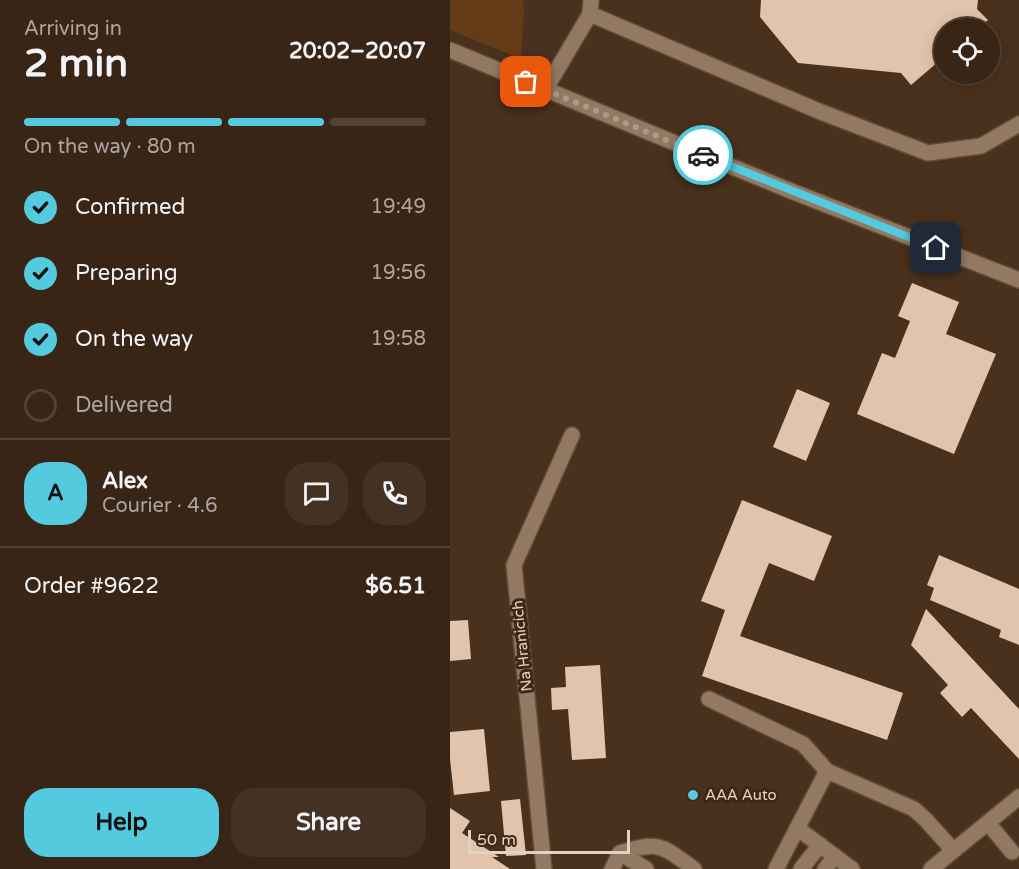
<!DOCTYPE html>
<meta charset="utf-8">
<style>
body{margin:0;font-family:"Varela Round",sans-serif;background:#433123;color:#f1f3f6;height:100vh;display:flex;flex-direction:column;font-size:22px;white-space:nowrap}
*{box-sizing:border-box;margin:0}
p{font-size:20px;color:#aba5a1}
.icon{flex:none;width:33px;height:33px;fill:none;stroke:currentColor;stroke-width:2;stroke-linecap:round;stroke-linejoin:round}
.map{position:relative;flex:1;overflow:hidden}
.sheet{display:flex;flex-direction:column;background:#382516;width:450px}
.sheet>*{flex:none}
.buttons{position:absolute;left:484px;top:18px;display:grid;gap:12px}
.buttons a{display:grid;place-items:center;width:66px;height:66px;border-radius:50%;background:#382516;box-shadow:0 3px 15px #0003,0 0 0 2px #524235;font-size:30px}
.scale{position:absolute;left:18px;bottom:15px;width:162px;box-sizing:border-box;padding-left:6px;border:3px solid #e2d3c7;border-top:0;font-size:16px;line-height:21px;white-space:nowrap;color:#e2d3c7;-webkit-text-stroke:4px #3f2713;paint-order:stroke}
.pin{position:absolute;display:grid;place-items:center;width:51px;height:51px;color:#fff;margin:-26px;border-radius:12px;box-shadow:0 3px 9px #0006}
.courier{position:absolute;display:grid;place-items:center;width:60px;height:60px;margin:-30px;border:4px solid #54cade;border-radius:50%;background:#fff;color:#222;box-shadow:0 2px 8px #0007}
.summary em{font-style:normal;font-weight:800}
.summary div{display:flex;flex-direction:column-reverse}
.summary{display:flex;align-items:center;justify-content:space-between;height:102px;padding:0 24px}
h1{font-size:39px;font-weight:800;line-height:45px}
.bar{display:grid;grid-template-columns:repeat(4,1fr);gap:9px 6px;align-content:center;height:72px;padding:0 24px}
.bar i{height:8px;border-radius:4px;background:#524235}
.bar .active{background:#54cade}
.bar p{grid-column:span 4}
.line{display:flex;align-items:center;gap:15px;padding:0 24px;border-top:2px solid #524235}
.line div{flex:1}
.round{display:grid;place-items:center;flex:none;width:63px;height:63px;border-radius:24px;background:#433123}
ol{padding:0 24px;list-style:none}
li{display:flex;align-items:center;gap:18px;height:66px}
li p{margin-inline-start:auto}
li .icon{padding:6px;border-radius:50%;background:#54cade;color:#111;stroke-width:4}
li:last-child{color:#aba5a1}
li i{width:33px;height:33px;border:3px solid #524235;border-radius:50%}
.primary-button{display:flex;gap:12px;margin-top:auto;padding:12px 24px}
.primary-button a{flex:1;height:69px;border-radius:24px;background:#54cade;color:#111;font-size:24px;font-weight:800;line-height:69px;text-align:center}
.primary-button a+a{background:#433123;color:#f1f3f6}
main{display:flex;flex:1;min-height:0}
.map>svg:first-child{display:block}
</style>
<main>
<section class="sheet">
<div class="summary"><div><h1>2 min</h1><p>Arriving in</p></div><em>20:02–20:07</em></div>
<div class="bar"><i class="active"></i><i class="active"></i><i class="active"></i><i></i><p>On the way · 80 m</p></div>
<ol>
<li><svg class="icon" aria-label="check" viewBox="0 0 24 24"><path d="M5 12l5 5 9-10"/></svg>Confirmed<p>19:49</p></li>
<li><svg class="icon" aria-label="check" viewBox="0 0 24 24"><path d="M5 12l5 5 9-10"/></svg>Preparing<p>19:56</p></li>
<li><svg class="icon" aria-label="check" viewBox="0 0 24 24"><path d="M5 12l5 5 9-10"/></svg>On the way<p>19:58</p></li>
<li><i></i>Delivered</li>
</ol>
<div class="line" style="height:108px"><b class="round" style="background:#54cade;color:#111">A</b><div><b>Alex</b><p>Courier · 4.6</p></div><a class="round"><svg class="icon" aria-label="chat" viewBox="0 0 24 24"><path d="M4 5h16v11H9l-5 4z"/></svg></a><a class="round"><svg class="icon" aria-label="phone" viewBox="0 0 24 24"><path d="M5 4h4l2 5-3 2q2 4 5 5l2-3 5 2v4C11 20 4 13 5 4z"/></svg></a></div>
<div class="line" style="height:78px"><div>Order #9622</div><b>$6.51</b></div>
<div class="primary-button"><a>Help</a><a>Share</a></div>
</section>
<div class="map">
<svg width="569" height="869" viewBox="0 0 569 869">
<rect width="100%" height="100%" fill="#4a311d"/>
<polygon fill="#633b16" points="0,0 73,0 74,10 71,59 0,30"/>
<g fill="#e2c4ac">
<polygon points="311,0 528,0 527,9 538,20 528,28 495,28 495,56 461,85 451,73 348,63 310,17"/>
<polygon points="462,283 509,302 496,334 546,354 504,454 407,414 432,353 445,358 460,321 448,316"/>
<polygon points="347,389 380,403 356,461 323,447"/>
<polygon points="292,500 382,536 364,581 319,563 290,636 453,693 437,740 252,676 275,610 251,601"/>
<polygon points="489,555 569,589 569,645 549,637 551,630 480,600 484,588 477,585"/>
<polygon points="476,609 569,709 569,759 521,708 512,717 490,693 498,685 461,645"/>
<polygon points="18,620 21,659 0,661 0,621"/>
<polygon points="150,665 156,758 122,760 118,709 102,710 101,688 116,687 115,667"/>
<polygon points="34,729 40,791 4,795 0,759 0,732"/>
<polygon points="70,799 76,855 56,856 51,801"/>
<polygon points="0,808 20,821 12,833 49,857 42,857 60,869 0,869"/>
</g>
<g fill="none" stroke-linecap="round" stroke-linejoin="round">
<defs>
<g id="minor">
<polyline points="140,14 371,112 478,153 531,146 569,124"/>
<polyline points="0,50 341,191 569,280"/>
<polyline points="95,90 140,14 141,0"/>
<polyline points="259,699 353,744 377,771 464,809 476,820 503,850"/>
<polyline points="538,823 562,852"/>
<polyline points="347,828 402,869"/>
<polyline points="170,853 196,869"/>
<polyline points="94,869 64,565 122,435"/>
<path d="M162,869l8,-16c40,-13 42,-7 74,16"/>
<polyline points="326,869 377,771"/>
<polyline points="351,869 370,845"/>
<polyline points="375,869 385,856"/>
<polyline points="481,869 569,797"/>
</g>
</defs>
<use href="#minor" stroke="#614d3b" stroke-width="18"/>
<use href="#minor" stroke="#947962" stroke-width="15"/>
</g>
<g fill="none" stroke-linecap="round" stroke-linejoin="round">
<polyline stroke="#ad9a8c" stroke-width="6" stroke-dasharray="0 10.8" points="76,82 253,155"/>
<polyline stroke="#54cade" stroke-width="8" points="253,155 486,248"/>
</g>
<circle fill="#54cade" stroke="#3f2713" stroke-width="2" cx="243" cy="795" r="6"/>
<g text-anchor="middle" stroke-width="6" stroke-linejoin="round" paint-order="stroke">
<g font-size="15" fill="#e2d3c7" stroke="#3f2713">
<text transform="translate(72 646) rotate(-96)" y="5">Na Hranicích</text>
</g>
<g font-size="15" fill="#e2d3c7" stroke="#3f2713" text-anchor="start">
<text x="255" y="800">AAA Auto</text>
</g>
</g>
</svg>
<div class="buttons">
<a><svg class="icon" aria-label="locate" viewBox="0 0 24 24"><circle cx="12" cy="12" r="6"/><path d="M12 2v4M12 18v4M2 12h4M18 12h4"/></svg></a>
</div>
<div class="scale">50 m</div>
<div class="pin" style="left:76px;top:82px;background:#ea580c"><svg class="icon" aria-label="bag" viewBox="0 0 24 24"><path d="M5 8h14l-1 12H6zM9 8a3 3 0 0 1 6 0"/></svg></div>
<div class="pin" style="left:486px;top:248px;background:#1f2937"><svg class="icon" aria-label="home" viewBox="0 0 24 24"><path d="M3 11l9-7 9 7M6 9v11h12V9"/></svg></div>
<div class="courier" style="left:253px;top:155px"><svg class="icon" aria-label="car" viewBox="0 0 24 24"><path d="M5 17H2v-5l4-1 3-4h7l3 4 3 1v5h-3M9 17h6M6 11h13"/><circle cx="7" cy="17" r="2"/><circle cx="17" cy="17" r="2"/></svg></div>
</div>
</main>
